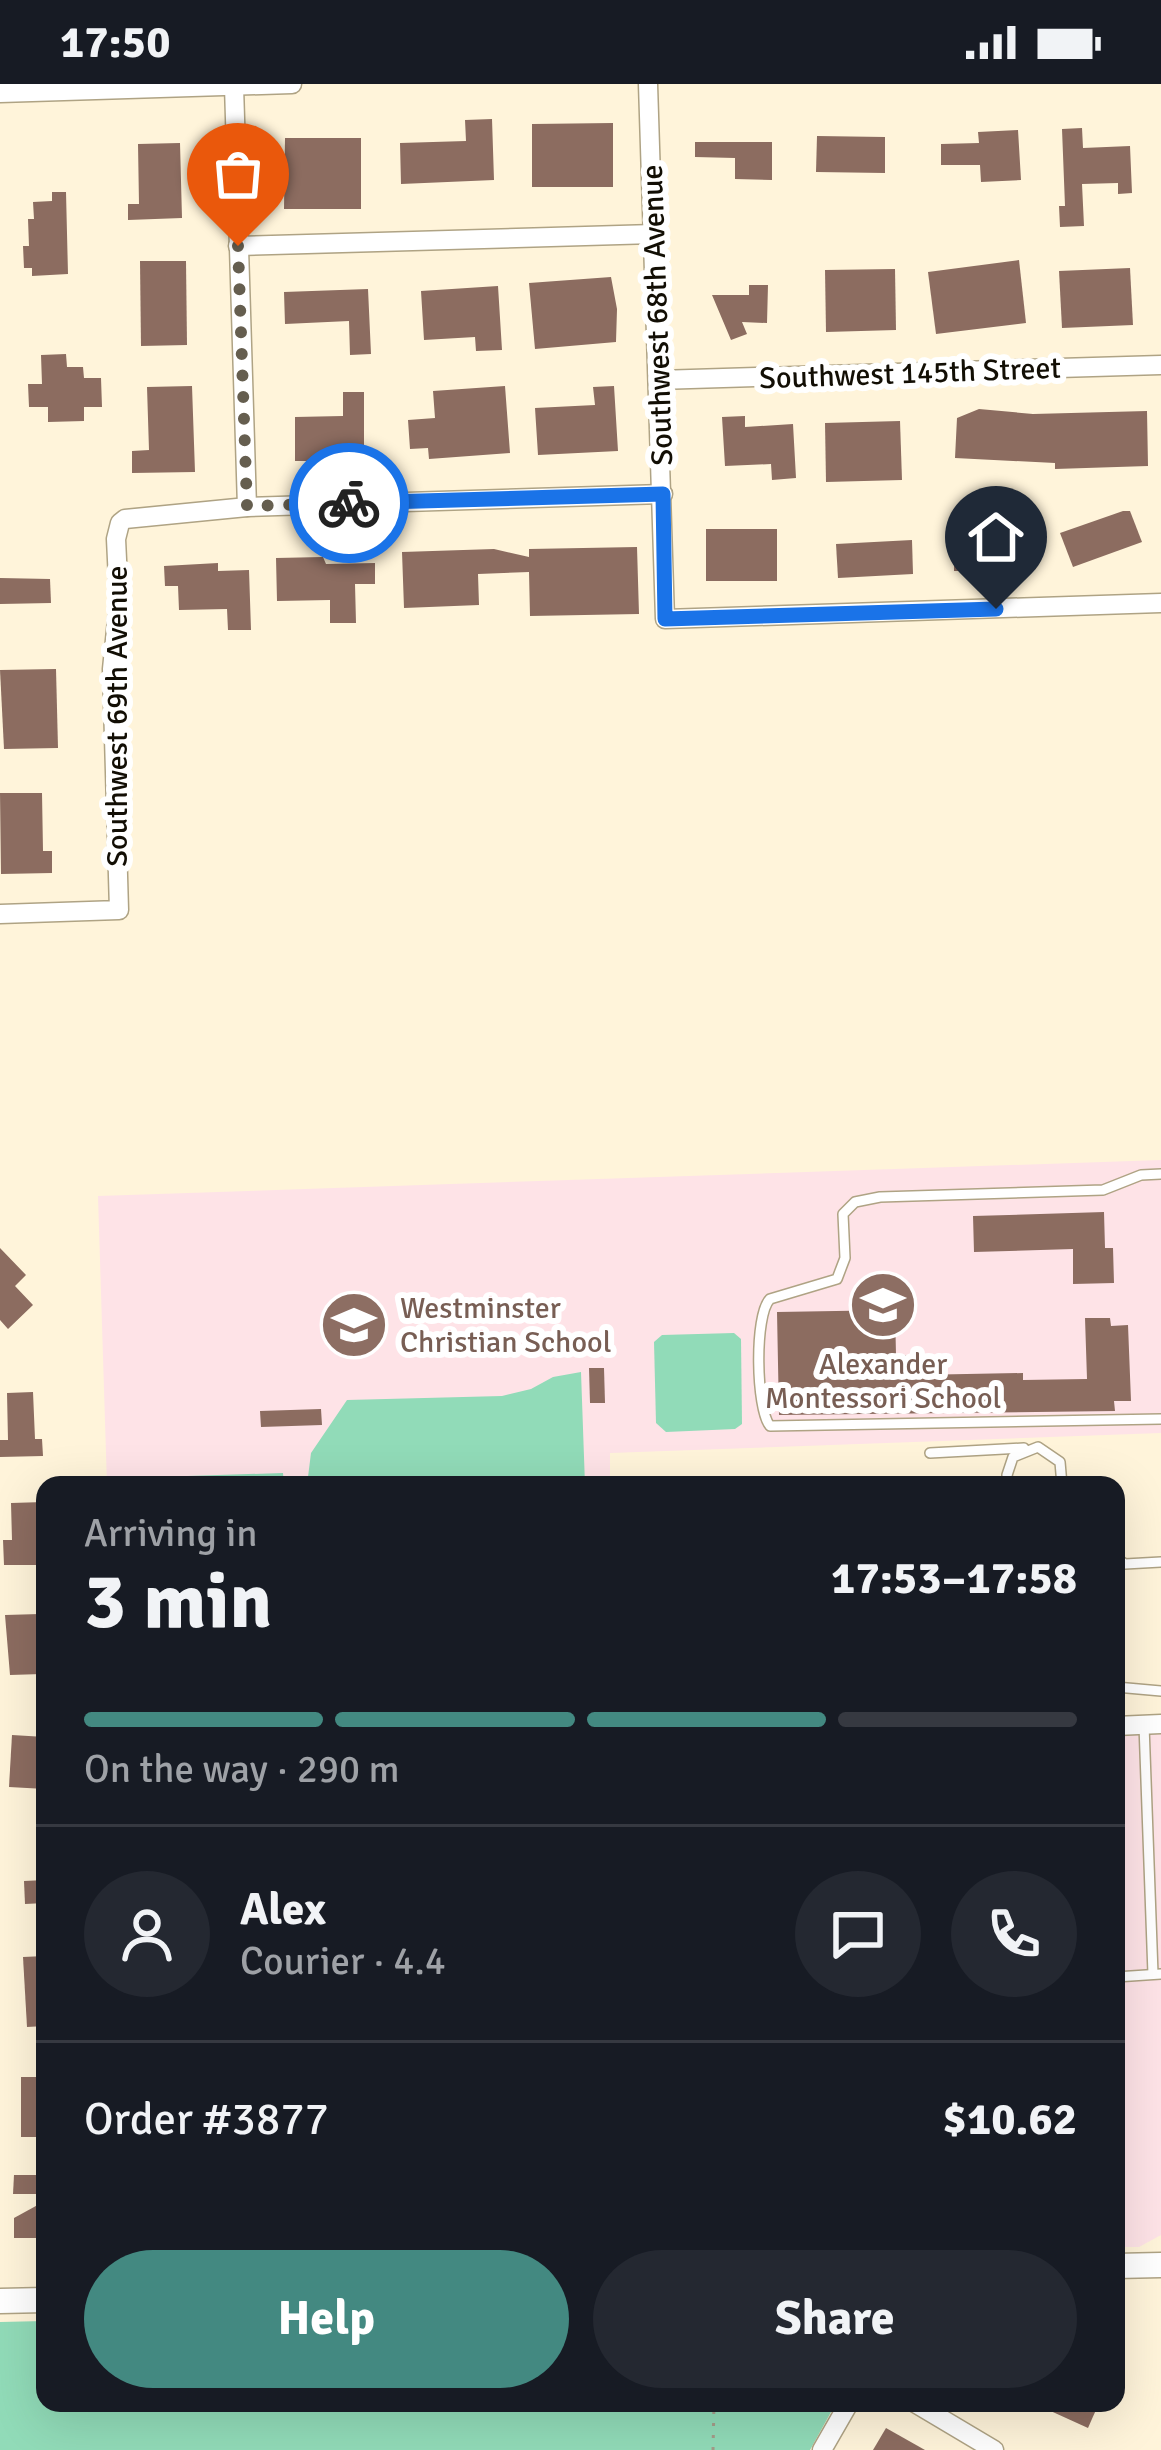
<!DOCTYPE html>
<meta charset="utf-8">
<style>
body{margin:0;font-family:Signika,sans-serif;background:#242831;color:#f1f3f6;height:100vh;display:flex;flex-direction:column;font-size:45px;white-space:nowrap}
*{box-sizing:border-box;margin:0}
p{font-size:39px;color:#9ea1a6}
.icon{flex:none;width:66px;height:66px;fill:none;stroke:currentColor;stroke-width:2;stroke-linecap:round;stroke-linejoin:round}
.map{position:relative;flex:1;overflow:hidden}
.panel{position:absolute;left:36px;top:1392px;width:1089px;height:936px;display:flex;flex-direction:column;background:#171b24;border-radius:24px;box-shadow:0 12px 48px #0002}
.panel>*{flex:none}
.pin{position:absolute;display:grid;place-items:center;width:102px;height:102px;color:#fff;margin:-123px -51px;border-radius:50% 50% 50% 0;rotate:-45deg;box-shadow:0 0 12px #0007}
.pin .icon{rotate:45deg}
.courier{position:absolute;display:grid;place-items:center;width:120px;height:120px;margin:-60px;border:9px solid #1a73e8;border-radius:50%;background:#fff;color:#222;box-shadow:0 3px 15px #0007}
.summary em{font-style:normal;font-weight:700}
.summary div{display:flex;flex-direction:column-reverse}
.summary{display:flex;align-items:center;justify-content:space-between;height:204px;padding:0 48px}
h1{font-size:78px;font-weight:700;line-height:90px}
.bar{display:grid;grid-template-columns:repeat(4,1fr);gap:18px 12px;align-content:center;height:144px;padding:0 48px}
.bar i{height:15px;border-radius:9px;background:#363941}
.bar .active{background:#438981}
.bar p{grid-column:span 4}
.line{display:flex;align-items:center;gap:30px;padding:0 48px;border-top:3px solid #363941}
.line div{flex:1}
.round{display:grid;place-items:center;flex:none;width:126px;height:126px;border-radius:63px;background:#242831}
.button{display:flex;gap:24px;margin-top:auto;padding:24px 48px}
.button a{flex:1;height:138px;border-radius:72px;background:#438981;color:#fff;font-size:48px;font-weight:700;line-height:138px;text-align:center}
.button a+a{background:#242831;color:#f1f3f6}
.status{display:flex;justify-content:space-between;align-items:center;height:84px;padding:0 60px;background:#171b24;direction:ltr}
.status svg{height:33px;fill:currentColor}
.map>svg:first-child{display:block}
</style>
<div class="status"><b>17:50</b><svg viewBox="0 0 49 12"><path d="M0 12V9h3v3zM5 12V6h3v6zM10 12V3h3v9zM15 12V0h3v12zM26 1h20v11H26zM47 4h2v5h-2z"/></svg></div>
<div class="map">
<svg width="1161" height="2366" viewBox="0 0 1161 2366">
<rect width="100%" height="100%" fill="#fff4da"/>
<g fill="#fee3e7">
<polygon points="1161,1076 1161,1349 610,1369 610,1401 107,1401 98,1112"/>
<polygon points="1161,1631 1161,2151 1139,2163 1116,2163 1116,1632"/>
</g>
<g fill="#91dbb8">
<polygon points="734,1249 741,1255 742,1340 735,1345 666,1348 656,1339 654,1258 662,1251"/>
<polygon points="581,1288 585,1401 307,1401 311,1369 347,1316 502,1312 531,1305 553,1293"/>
<polygon points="283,1389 284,1401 188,1401 187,1392"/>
<polygon points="45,2237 45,2319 836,2319 810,2366 0,2366 0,2238"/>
</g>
<g fill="#8c6c60">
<polygon points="492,35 494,96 401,100 400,59 466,57 465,36"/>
<polygon points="613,39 613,103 532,103 532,40"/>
<polygon points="1082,44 1083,64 1130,62 1132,109 1118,110 1118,99 1082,100 1084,142 1060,143 1059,122 1065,122 1062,45"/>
<polygon points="1018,46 1021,96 981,98 980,81 941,81 941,60 979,59 978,48"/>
<polygon points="817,52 885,53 885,89 816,88"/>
<polygon points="285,54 361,54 361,125 284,125"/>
<polygon points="695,58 772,58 772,96 735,95 735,74 695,73"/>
<polygon points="180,59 182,134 128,136 128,120 139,120 138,60"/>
<polygon points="52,108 66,108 68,190 32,192 32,184 24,184 23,162 29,162 28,135 34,135 33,118 52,117"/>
<polygon points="1019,176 1026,239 936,250 928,188"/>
<polygon points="140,177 186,177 187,261 141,262"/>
<polygon points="1130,184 1133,241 1062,244 1059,187"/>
<polygon points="895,185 896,246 826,248 825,186"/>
<polygon points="611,193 617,225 616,258 535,265 529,199"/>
<polygon points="749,201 768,201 767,239 742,238 747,250 731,256 712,211 749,211"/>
<polygon points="498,202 502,266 476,267 475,253 424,256 421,207"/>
<polygon points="368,205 371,270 350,271 349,237 285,240 284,208"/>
<polygon points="66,270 67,283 83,283 84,294 101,294 102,323 84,323 84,337 48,338 48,323 29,323 28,300 42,300 41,271"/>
<polygon points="192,302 195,388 132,389 132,367 149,366 147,303"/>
<polygon points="505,302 510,369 429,375 428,364 410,365 408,336 435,334 433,307"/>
<polygon points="614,302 618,367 538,371 535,324 595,321 593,303"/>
<polygon points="343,308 364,308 364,377 295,377 295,333 343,332"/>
<polygon points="979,325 1033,330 1147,327 1148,382 1055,385 1055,379 955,374 957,334"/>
<polygon points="745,332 745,343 793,340 796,394 772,396 771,380 725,382 722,333"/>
<polygon points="900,337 902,396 826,398 825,339"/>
<polygon points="1123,427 1130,427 1142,458 1073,483 1060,449"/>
<rect x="954" y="440" width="63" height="47"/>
<rect x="706" y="445" width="71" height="52"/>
<polygon points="912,456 913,490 838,494 836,460"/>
<polygon points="637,463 639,530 530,532 529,488 478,490 479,521 404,524 402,468 494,465 529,473 529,465"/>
<polygon points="323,473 326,480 375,479 375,500 355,500 356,539 330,539 330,516 277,517 276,474"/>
<polygon points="218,479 218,487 249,486 251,546 228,546 227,525 179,526 178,502 165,502 164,482"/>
<polygon points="0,494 50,495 51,519 0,520"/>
<polygon points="56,585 58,664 4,665 0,586"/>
<polygon points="0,709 42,709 43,767 52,767 52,789 1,790"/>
<polygon points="1104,1128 1105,1164 1113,1164 1114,1199 1073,1200 1073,1165 974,1168 973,1132"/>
<polygon points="0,1164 26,1191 15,1202 33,1221 8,1245 0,1236"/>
<polygon points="895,1226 896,1271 914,1271 915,1291 1023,1289 1023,1296 1087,1295 1085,1234 1110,1234 1111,1242 1128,1241 1131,1317 1114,1317 1115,1327 779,1331 777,1228"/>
<polygon points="589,1284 604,1284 605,1319 590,1319"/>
<polygon points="33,1308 35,1355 42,1355 43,1372 0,1373 0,1356 8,1356 7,1309"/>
<polygon points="321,1325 322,1341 261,1343 260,1327"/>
<polygon points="44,1418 45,1469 36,1470 36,1481 4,1481 3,1456 12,1456 11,1419"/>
<polygon points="40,1530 40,1538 45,1538 42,1590 10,1591 5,1531"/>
<polygon points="12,1651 45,1653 45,1705 9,1703"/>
<polygon points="45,1796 45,1819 25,1820 24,1797"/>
<polygon points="45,1872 45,1942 27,1943 23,1873"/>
<rect x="21" y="1993" width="24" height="60"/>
<polygon points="14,2091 45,2091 45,2110 13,2110"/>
<polygon points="45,2117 45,2154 14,2154 14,2134"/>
<polygon points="1033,2319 1099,2319 1088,2344"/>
<polygon points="886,2344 925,2366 873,2366"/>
</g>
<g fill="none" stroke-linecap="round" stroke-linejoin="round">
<defs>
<g id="service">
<path d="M1161,1090l-20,1 -38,15 -223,7 -25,5 -12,12 2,44 -8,21 -67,20c-16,16 -14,110 0,127l391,-7"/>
<polyline points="930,1369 1024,1364"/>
<polyline points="1009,1401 1007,1391 1013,1373 1038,1363 1060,1378 1062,1401"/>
<polyline points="1116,1474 1125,1480 1161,1478"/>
<polyline points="1116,1603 1161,1607"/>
<polyline points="1144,1641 1153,1890"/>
<polyline points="1116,1893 1161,1890"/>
</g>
<g id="minor">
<polyline points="648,0 665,535 1161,519"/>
<polyline points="234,2 247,423"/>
<polyline points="0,9 292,0"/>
<polyline points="238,162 654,150"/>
<polyline points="658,296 1161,281"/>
<polyline points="0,830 119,826 112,585 119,517 116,455 120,439 125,435 247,423 663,410"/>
<polyline points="1116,1642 1161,1640"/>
<polyline points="915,2319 994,2366"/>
<polyline points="822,2366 849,2319"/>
</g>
<g id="tertiary">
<polyline points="1116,2182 1161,2181"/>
<polyline points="0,2217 45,2216"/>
</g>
</defs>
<use href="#service" stroke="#afa384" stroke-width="12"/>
<use href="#minor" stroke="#afa384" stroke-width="21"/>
<use href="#tertiary" stroke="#afa384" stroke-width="27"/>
<polyline stroke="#a59c89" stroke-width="3" stroke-dasharray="3 9" stroke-linecap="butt" points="713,2366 714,2319"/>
<use href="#service" stroke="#fff" stroke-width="9"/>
<use href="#minor" stroke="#fff" stroke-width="18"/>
<use href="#tertiary" stroke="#fff" stroke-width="24"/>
</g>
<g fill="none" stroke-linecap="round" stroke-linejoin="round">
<polyline stroke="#655e4f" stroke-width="12" stroke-dasharray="0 21.6" points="238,162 247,422 349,419"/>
<polyline stroke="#1a73e8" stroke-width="15" points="349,419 663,410 665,535 996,525"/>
</g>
<defs>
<symbol id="school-disc" viewBox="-11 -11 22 22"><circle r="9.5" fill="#8d6e63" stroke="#fff"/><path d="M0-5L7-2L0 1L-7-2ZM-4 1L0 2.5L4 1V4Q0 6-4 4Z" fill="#fff"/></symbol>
</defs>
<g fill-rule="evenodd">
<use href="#school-disc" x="845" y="1183" width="76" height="76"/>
<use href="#school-disc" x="316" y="1203" width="76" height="76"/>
</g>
<g text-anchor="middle" stroke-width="12" stroke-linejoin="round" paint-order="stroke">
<g font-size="30" fill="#120e04" stroke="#fff">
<text transform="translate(657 231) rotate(-92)" y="10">Southwest 68th Avenue</text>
<text transform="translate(910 289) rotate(-2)" y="10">Southwest 145th Street</text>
<text transform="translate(117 632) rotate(-90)" y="10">Southwest 69th Avenue</text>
</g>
<g font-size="30" fill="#785e54" stroke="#fff" text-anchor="start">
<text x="400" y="1234">Westminster<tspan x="400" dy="34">Christian School</tspan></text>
<text x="883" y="1290" text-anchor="middle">Alexander<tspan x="883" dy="34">Montessori School</tspan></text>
</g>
</g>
</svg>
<div class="pin" style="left:238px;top:162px;background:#ea580c"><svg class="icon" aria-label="bag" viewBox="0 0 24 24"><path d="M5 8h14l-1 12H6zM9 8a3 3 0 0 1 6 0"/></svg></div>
<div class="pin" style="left:996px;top:525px;background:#1f2937"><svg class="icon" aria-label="home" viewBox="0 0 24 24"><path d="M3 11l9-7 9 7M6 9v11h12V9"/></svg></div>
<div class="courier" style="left:349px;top:419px"><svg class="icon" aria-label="bike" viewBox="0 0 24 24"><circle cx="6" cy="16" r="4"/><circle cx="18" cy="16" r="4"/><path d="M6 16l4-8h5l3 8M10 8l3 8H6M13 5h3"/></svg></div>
<section class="panel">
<div class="summary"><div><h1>3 min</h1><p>Arriving in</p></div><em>17:53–17:58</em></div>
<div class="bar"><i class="active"></i><i class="active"></i><i class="active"></i><i></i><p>On the way · 290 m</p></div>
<div class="line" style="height:216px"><a class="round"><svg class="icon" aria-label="person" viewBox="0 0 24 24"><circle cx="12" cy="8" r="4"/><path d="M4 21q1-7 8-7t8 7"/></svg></a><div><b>Alex</b><p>Courier · 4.4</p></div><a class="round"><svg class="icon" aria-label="chat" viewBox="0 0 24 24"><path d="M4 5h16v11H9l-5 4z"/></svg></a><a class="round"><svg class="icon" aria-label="phone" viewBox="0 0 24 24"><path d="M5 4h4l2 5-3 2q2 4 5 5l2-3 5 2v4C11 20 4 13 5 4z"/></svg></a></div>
<div class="line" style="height:156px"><div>Order #3877</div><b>$10.62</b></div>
<div class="button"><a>Help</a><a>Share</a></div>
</section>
</div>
